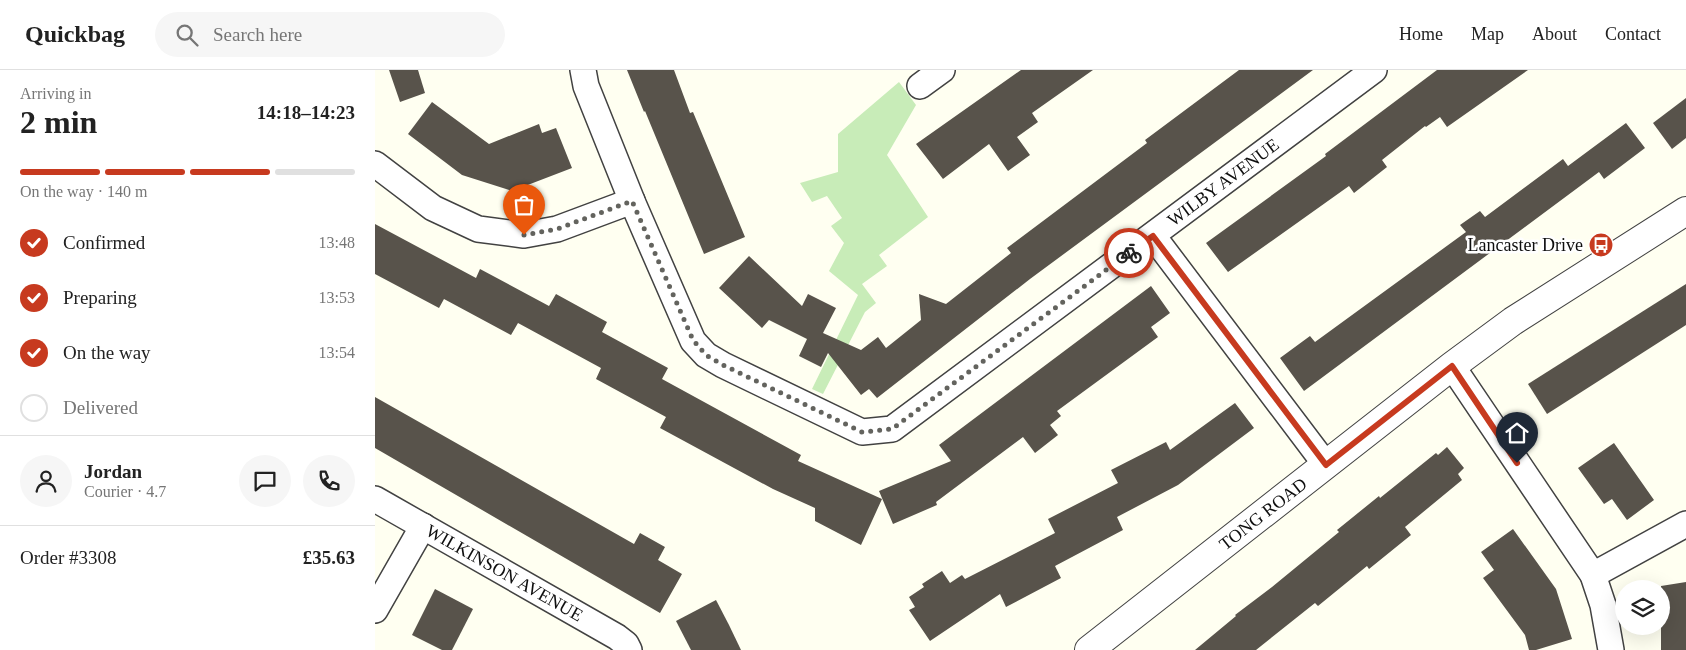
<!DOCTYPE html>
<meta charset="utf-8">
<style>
body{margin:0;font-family:"Times New Roman",serif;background:#f6f6f6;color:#222;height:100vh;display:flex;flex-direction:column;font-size:19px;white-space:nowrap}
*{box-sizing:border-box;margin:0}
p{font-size:16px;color:#767676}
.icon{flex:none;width:28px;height:28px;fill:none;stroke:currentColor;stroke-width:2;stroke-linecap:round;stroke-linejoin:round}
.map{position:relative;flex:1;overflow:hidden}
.sheet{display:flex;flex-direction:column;background:#fff;width:375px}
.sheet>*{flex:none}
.fabs{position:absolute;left:1240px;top:510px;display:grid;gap:10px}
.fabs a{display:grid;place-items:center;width:55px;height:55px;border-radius:50%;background:#fff;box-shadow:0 5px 20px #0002;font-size:25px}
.pin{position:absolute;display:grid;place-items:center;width:42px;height:42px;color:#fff;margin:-51px -21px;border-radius:50% 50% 50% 0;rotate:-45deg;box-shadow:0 0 5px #0007}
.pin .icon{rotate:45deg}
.courier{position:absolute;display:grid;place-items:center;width:50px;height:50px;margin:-25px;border:4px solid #c73a1f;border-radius:50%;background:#fff;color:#222;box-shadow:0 1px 6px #0007}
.headline em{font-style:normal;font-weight:600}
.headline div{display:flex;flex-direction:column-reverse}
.headline{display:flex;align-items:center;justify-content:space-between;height:85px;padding:0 20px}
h1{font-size:32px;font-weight:600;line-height:38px}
.bar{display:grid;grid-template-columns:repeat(4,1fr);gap:8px 5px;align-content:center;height:60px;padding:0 20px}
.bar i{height:6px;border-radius:4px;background:#e0e0e0}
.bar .current{background:#c73a1f}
.bar p{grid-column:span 4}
.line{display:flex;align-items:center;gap:12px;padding:0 20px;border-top:1px solid #e0e0e0}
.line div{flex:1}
.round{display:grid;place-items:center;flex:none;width:52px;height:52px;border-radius:26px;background:#f6f6f6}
ol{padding:0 20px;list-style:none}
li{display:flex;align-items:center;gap:15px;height:55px}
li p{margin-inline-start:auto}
li .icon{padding:5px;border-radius:50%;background:#c73a1f;color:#fff;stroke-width:4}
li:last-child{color:#767676}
li i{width:28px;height:28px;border:2px solid #e0e0e0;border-radius:50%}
header{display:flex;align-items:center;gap:30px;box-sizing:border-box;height:70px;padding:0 25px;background:#fff;border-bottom:1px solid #e0e0e0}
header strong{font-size:24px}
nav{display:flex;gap:28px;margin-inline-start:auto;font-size:18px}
.search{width:350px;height:45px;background:#f6f6f6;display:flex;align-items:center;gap:12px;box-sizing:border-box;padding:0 18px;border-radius:28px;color:#767676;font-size:19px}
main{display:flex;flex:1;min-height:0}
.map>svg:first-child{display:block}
</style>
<header>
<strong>Quickbag</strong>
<div class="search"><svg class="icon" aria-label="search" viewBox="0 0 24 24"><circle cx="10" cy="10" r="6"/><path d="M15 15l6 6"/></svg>Search here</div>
<nav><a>Home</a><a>Map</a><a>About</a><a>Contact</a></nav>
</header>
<main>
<section class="sheet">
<div class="headline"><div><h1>2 min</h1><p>Arriving in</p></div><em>14:18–14:23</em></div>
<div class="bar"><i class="current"></i><i class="current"></i><i class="current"></i><i></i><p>On the way · 140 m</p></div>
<ol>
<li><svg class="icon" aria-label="check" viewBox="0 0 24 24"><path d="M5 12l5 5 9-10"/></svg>Confirmed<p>13:48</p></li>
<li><svg class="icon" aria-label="check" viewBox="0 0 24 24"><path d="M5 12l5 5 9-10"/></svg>Preparing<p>13:53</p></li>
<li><svg class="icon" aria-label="check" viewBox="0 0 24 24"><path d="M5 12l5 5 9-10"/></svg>On the way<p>13:54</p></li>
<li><i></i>Delivered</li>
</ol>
<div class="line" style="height:90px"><a class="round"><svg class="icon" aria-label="person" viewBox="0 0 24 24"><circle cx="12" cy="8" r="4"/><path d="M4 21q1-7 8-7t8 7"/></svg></a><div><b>Jordan</b><p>Courier · 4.7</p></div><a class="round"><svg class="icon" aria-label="chat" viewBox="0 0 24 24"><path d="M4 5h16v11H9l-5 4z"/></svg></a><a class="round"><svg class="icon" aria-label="phone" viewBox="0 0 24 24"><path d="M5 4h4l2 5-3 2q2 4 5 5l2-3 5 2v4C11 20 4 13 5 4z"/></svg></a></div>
<div class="line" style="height:65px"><div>Order #3308</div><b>£35.63</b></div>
</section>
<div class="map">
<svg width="1311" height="580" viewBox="0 0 1311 580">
<rect width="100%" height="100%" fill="#fffff1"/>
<polygon fill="#c8ecb8" points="524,12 541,35 512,85 553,147 504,185 512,196 487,214 501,233 490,242 448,324 437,319 483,225 454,201 469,173 456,156 467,148 452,126 437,132 425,113 463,102 463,64"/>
<g fill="#58534b">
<polygon points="14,0 43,0 50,23 25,32"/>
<polygon points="252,0 299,0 315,43 318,42 370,167 329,184 270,41 269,42"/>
<polygon points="646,0 718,0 657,43 663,52 642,67 655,85 633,101 614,74 568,109 541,74"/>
<polygon points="864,0 938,0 655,209 502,328 494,319 486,325 453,283 446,297 424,286 432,269 394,250 387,258 344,218 374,186 427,236 433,224 461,238 448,263 486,280 503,267 511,278 546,250 544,224 571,234 636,183 632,178 772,73 770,70"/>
<polygon points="1062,0 1153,0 1072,57 1065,47 1051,57 1050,56 1007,90 1012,97 979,123 974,116 853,202 831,173 951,86 950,84"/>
<polygon points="1311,28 1311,68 1297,79 1278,53"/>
<polygon points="57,32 114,74 164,54 167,63 181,58 197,98 137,121 87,105 33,64"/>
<polygon points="1251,53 1270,78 1229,109 1224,102 929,321 905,288 935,266 940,272 1091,162 1085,155 1105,141 1110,147 1188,89 1193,96"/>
<polygon points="0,154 101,208 105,199 174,236 181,224 232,252 227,262 293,298 287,309 426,385 423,391 507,429 486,475 440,451 440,438 398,419 285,358 291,347 221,309 226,298 143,253 136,265 69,229 64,238 0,204"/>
<polygon points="1311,214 1311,255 1172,344 1153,314"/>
<polygon points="776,216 795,243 776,257 783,267 682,341 686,346 675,355 683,365 660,383 648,367 561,432 562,435 518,454 504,421 576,391 564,375"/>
<polygon points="0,327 259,474 265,463 290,477 283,490 307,504 285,543 0,378"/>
<polygon points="860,333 879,358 803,415 742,447 748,460 680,496 686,508 631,537 625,524 555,571 534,540 540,537 534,527 549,517 547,514 567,501 575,513 587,505 590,509 680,463 673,449 743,413 736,400 791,372 795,380"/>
<polygon points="1239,373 1279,430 1252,450 1237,429 1229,434 1203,398"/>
<polygon points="1072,377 1089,398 1083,404 1087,410 1030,457 1036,465 994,499 992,496 943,536 940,533 881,580 820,580 861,546 860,545 897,517 964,462 962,460 1004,426 1005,428 1061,383 1063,385"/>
<polygon points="1138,459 1181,519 1197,569 1161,580 1154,580 1150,565 1108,508 1119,500 1106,482"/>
<polygon points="1311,512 1311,580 1286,580 1286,516"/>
<polygon points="60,519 98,539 77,580 67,580 37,565"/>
<polygon points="341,530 354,555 366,580 316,580 301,551"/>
</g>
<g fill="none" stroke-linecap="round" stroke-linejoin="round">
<defs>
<g id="minor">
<path id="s1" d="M208,0l3,16 46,115 61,140 13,14 17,10 139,67 30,-3 482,-359"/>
<polyline points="545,16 567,0"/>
<polyline points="0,94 58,138 103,159 149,165 182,159 257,131"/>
<polyline points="778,166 951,395"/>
<polyline points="1077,296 1218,505 1228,535 1236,580"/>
<path id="s2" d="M0,429l242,138 9,7 3,6"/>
<polyline points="1218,505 1311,454"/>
<polyline points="0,540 48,456"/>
</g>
<g id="tertiary">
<path id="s3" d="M714,580l363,-284 61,-45 173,-110"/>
</g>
</defs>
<use href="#minor" stroke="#424242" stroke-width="28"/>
<use href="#tertiary" stroke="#424242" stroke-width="30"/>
<use href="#minor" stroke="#fff" stroke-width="25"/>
<use href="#tertiary" stroke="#fff" stroke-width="28"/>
</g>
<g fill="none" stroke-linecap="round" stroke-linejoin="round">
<polyline stroke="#63635e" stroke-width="5" stroke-dasharray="0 9" points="149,165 182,159 257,131 318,270 331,285 348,295 487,362 517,359 754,183"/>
<polyline stroke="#c73a1f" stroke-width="6" points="754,183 778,166 951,395 1077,296 1142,393"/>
</g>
<defs>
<symbol id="bus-disc" viewBox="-11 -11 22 22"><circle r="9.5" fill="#c73a1f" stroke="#fff"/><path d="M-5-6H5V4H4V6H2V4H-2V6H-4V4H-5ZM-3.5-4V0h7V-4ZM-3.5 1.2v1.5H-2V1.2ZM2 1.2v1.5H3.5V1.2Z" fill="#fff"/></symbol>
</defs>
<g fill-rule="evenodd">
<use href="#bus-disc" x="1212" y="161" width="28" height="28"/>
</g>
<g text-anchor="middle" stroke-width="5" stroke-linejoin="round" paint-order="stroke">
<g font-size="18" fill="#0f0f0f" stroke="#fff">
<text dy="6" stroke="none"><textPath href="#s1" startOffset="929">WILBY AVENUE</textPath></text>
<text dy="6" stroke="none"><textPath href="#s3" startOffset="221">TONG ROAD</textPath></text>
<text dy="6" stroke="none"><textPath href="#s2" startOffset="149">WILKINSON AVENUE</textPath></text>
</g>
<g font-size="18" fill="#0f0f0f" stroke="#fff" text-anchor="end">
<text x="1208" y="181">Lancaster Drive</text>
</g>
</g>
</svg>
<div class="fabs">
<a><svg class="icon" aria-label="layers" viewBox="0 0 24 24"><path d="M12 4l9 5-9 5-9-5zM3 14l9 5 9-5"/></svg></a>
</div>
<div class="pin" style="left:149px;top:165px;background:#ea580c"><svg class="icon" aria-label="bag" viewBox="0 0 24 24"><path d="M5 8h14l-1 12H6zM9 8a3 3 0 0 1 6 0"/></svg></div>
<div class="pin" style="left:1142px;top:393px;background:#1f2937"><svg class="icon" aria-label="home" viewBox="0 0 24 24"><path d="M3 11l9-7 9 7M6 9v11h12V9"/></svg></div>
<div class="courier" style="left:754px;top:183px"><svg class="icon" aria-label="bike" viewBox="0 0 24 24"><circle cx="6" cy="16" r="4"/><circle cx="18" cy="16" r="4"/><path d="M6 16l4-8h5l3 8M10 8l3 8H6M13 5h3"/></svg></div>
</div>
</main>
